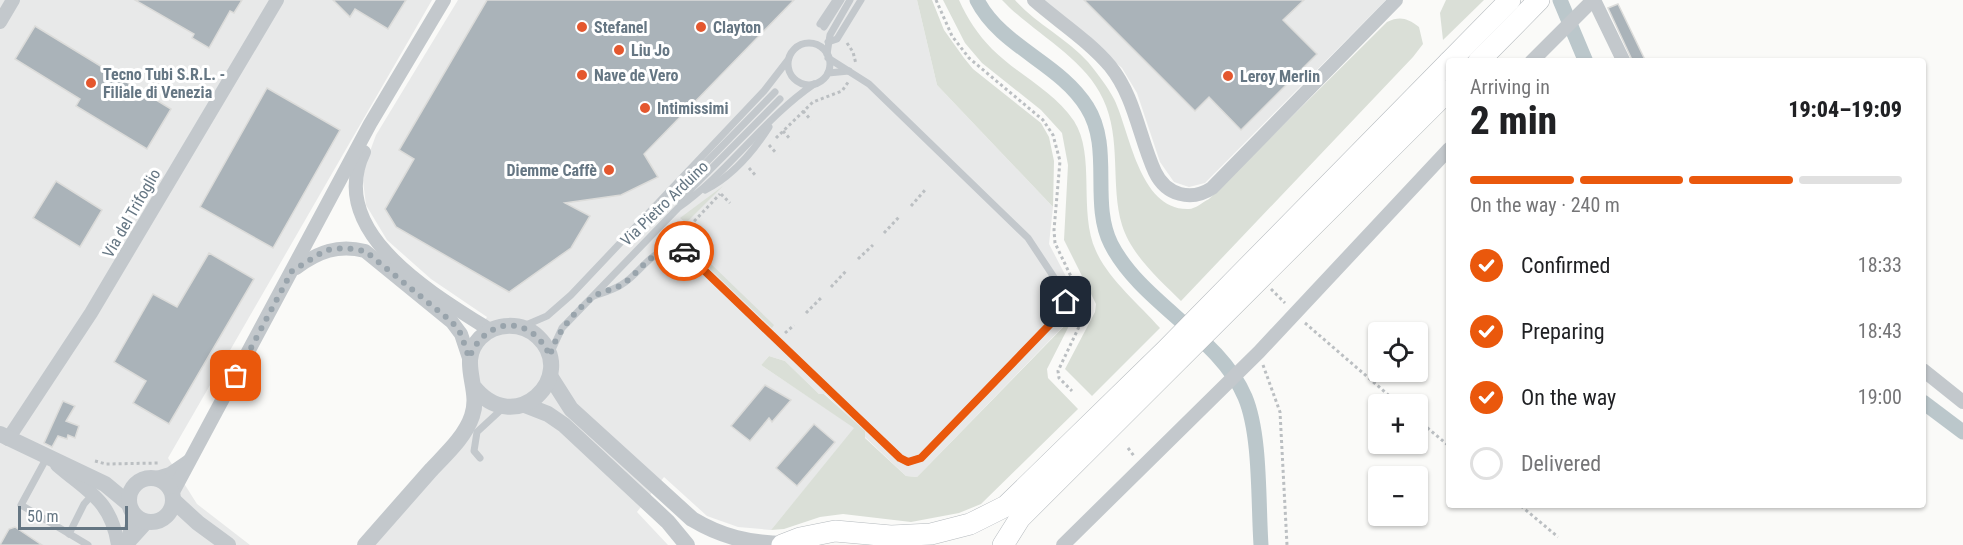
<!DOCTYPE html>
<meta charset="utf-8">
<style>
body{margin:0;font-family:"Roboto Condensed",sans-serif;background:#f6f6f6;color:#202124;height:100vh;display:flex;flex-direction:column;font-size:22px;white-space:nowrap}
*{box-sizing:border-box;margin:0}
p{font-size:20px;color:#757577}
.icon{flex:none;width:33px;height:33px;fill:none;stroke:currentColor;stroke-width:2;stroke-linecap:round;stroke-linejoin:round}
.map{position:relative;flex:1;overflow:hidden}
.side{position:absolute;left:1446px;top:58px;width:480px;height:450px;display:flex;flex-direction:column;background:#fff;border-radius:6px;box-shadow:0 2px 4px #0004}
.side>*{flex:none}
.fabs{position:absolute;left:1368px;top:322px;display:grid;gap:12px}
.fabs a{display:grid;place-items:center;width:60px;height:60px;border-radius:6px;background:#fff;box-shadow:0 2px 4px #0004;font-size:30px}
.scale{position:absolute;left:18px;bottom:15px;width:110px;box-sizing:border-box;padding-left:6px;border:3px solid #657683;border-top:0;font-size:16px;line-height:21px;white-space:nowrap;color:#657683;-webkit-text-stroke:4px #fff;paint-order:stroke}
.pin{position:absolute;display:grid;place-items:center;width:51px;height:51px;color:#fff;margin:-26px;border-radius:12px;box-shadow:0 3px 9px #0006}
.courier{position:absolute;display:grid;place-items:center;width:60px;height:60px;margin:-30px;border:4px solid #ea580c;border-radius:50%;background:#fff;color:#222;box-shadow:0 2px 8px #0007}
.head em{font-style:normal;font-weight:800}
.head div{display:flex;flex-direction:column-reverse}
.head{display:flex;align-items:center;justify-content:space-between;height:102px;padding:0 24px}
h1{font-size:39px;font-weight:800;line-height:45px}
.bar{display:grid;grid-template-columns:repeat(4,1fr);gap:9px 6px;align-content:center;height:72px;padding:0 24px}
.bar i{height:8px;border-radius:4px;background:#e0e0e0}
.bar .active{background:#ea580c}
.bar p{grid-column:span 4}
ol{padding:0 24px;list-style:none}
li{display:flex;align-items:center;gap:18px;height:66px}
li p{margin-inline-start:auto}
li .icon{padding:6px;border-radius:50%;background:#ea580c;color:#fff;stroke-width:4}
li:last-child{color:#757577}
li i{width:33px;height:33px;border:3px solid #e0e0e0;border-radius:50%}
.map>svg:first-child{display:block}
</style>
<div class="map">
<svg width="1963" height="545" viewBox="0 0 1963 545">
<rect width="100%" height="100%" fill="#fafaf8"/>
<g fill="#e8e9e9">
<polygon points="0,0 432,0 168,458 197,504 250,545 0,545"/>
<polygon points="458,0 917,0 937,85 1053,207 1049,244 1082,307 917,477 906,476 865,437 864,431 825,394 819,394 785,361 769,356 761,365 855,428 771,530 738,527 707,516 664,477 637,512 668,545 373,545 479,419 472,342 487,317 431,279 387,240 366,205 362,173 376,135"/>
<polygon points="1044,0 1386,0 1205,183 1189,187 1174,182 1160,162 1137,93 1122,68"/>
</g>
<g fill="#dadfd7">
<polygon points="917,0 932,0 944,30 964,58 973,69 1041,123 1049,137 1054,161 1053,207 937,85"/>
<path d="M943,0h16c8,18 19,35 33,49 26,26 61,41 82,72 22,34 4,91 22,130 13,29 43,53 64,77l-68,68 -27,-27 30,-57 1,-8 -32,-64 4,-75 -6,-32 -21,-23 -59,-47 -17,-20z"/>
<path d="M1002,0h13c21,24 52,38 73,62 9,11 20,25 26,37 16,32 25,112 75,110 6,0 14,-7 20,-10l178,-177c13,-6 20,-4 32,5l4,17 -10,13 -232,244c-21,-21 -50,-46 -59,-76 -12,-40 0,-86 -19,-126 -19,-42 -70,-66 -101,-99z"/>
<polygon points="1446,0 1484,0 1443,40 1440,13"/>
<polygon points="723,186 686,223 680,218"/>
<polygon points="679,233 774,325 772,328 692,252 683,246 670,244"/>
<polygon points="1074,316 1047,369 1048,378 1078,409 981,504 959,513 911,522 843,514 820,517 784,529 771,530 854,428 761,365 769,356 785,361 819,394 824,394 865,431 865,438 906,476 917,477"/>
</g>
<g fill="none" stroke-linecap="round" stroke-linejoin="round">
<g stroke="#bbc7cb" stroke-width="15">
<path d="M977,0c24,47 83,63 110,107 26,41 3,95 24,137 30,59 108,92 134,153 16,38 13,105 16,148"/>
<polyline points="1560,0 1586,62"/>
<polyline points="1923,402 1963,432"/>
</g>
</g>
<g fill="#aab3b9" stroke="#dcdcda" stroke-width="1.5">
<polygon points="135,0 242,0 234,13 230,11 209,48 192,38 194,34"/>
<polygon points="333,0 406,0 388,29 355,9 350,17"/>
<polygon points="487,0 794,0 644,154 658,177 621,195 565,203 590,216 571,248 509,292 396,227 385,209 414,159 399,150"/>
<polygon points="1084,0 1304,0 1283,20 1317,54 1241,130 1209,97 1195,111"/>
<polygon points="1618,4 1646,62 1633,62 1608,8"/>
<polygon points="35,26 171,109 147,149 76,106 80,99 15,59"/>
<polygon points="267,88 340,130 273,248 200,207"/>
<polygon points="56,181 102,210 80,247 33,218"/>
<polygon points="209,253 254,279 169,424 133,403 146,381 114,362 153,294 177,307"/>
<polygon points="765,385 791,400 772,422 769,418 750,441 731,426"/>
<polygon points="63,401 75,406 66,421 79,426 75,438 68,435 67,439 58,436 52,447 44,443"/>
<polygon points="814,424 835,442 797,486 776,468"/>
<polygon points="15,527 42,545 0,545 9,529"/>
</g>
<g fill="none" stroke-linecap="round" stroke-linejoin="round">
<defs>
<g id="primary">
<polyline points="1449,62 1510,0"/>
<polyline points="1478,62 1539,0"/>
<polyline points="782,545 800,538 835,531 891,536 931,534 970,524 1006,506 1166,350 1449,62"/>
<polyline points="1003,545 1020,518 1449,90"/>
</g>
</defs>
<use href="#primary" stroke="#b5babe" stroke-width="22"/>
<g stroke="#bbbfc2" stroke-width="3" stroke-dasharray="3 3" stroke-linecap="butt">
<polyline points="936,0 952,36 969,58 1043,120 1053,135 1060,161 1054,230 1055,243 1087,310 1058,371 1059,378 1072,391"/>
<polyline points="847,43 853,52 856,64"/>
<polyline points="803,111 811,120"/>
<polyline points="783,131 791,140"/>
<polyline points="776,138 813,102 842,91 849,81"/>
<polyline points="769,145 777,154"/>
<polyline points="749,168 756,176"/>
<polyline points="721,194 730,203"/>
<polyline points="911,206 925,190"/>
<polyline points="678,227 683,233 720,194"/>
<polyline points="683,233 699,248"/>
<polyline points="884,233 899,217"/>
<polyline points="858,259 873,245"/>
<polyline points="831,287 846,271"/>
<polyline points="1271,289 1285,303"/>
<polyline points="806,313 821,298"/>
<polyline points="1305,323 1400,405"/>
<polyline points="785,333 794,325"/>
<polyline points="1263,365 1280,412 1287,545"/>
<polyline points="1418,420 1449,446"/>
<polyline points="1128,448 1134,456"/>
<polyline points="95,461 106,464 159,463"/>
<polyline points="1521,506 1558,537"/>
</g>
<g stroke="#c3c8cc" stroke-width="7">
<polyline points="820,24 836,0"/>
<polyline points="824,27 841,0"/>
<polyline points="828,42 837,39 861,0"/>
<circle cx="809" cy="64" r="21"/>
<polyline points="827,54 830,35 850,0"/>
<polyline points="828,73 849,71"/>
<path d="M705,190c26,-13 48,-38 64,-63"/>
<polyline points="672,191 688,181 775,92"/>
<polyline points="681,203 693,187 780,99"/>
<path d="M594,296c8,-3 19,-6 27,-11 23,-13 31,-43 63,-34l216,207 8,4 13,-4 138,-143 7,-10 -1,-11 -37,-56 -159,-154 -41,-26"/>
<polyline points="526,325 547,316 571,295 764,91 788,60"/>
<path d="M550,354l12,-26 116,-120c50,-35 85,-89 136,-124"/>
<polyline points="480,458 474,451 477,432 503,408"/>
<polyline points="46,459 21,505 88,545"/>
<polyline points="69,534 84,504 93,494"/>
</g>
<g stroke="#c3c8cc" stroke-width="14">
<path d="M1034,0c25,22 55,41 76,66 25,31 29,71 45,106 11,23 36,30 57,16l184,-188"/>
<polyline points="1594,0 1624,62"/>
<polyline points="0,22 13,0"/>
<polyline points="1531,62 1593,0"/>
<path d="M364,152c-39,80 69,142 126,178"/>
<path d="M296,268c22,-16 42,-24 69,-17l87,71 9,12 8,24"/>
<polyline points="1923,370 1963,402"/>
<polyline points="8,439 91,313 277,0"/>
<path d="M57,465c31,27 54,35 61,80"/>
<polyline points="157,478 170,474 189,461"/>
<polyline points="173,492 370,124 444,0"/>
<polyline points="128,543 147,522"/>
<polyline points="126,545 135,515"/>
<polyline points="1063,545 1259,352 1449,149"/>
</g>
<g stroke="#c3c8cc" stroke-width="16">
<path d="M550,376l21,33 121,110c30,18 57,24 92,25"/>
<polyline points="525,405 548,414 564,425 668,522 687,545"/>
<polyline points="0,434 105,484 129,504"/>
<circle cx="151" cy="500" r="22"/>
<polyline points="174,501 198,523 228,545"/>
<path d="M365,545c22,-25 44,-50 66,-75 15,-16 34,-33 41,-54 10,-28 -15,-54 8,-78 16,-16 42,-16 58,-1 41,39 -23,103 -65,49"/>
</g>
<use href="#primary" stroke="#fff" stroke-width="21"/>
</g>
<g fill="none" stroke-linecap="round" stroke-linejoin="round">
<path stroke="#99a4ac" stroke-width="6" stroke-dasharray="0 10.8" d="M236,376l56,-105 34,-21 20,-2 19,3 87,71 9,12 8,24c17,-42 62,-44 81,-2 5,-22 25,-45 43,-59 8,-6 21,-7 30,-13 21,-15 31,-41 61,-33"/>
<polyline stroke="#ea580c" stroke-width="8" points="684,251 900,458 908,462 921,458 1059,315 1066,302"/>
</g>
<g fill="#e4572e" stroke="#fff" stroke-width="2">
<circle cx="582" cy="27" r="6"/>
<circle cx="701" cy="27" r="6"/>
<circle cx="619" cy="50" r="6"/>
<circle cx="582" cy="75" r="6"/>
<circle cx="1228" cy="76" r="6"/>
<circle cx="91" cy="83" r="6"/>
<circle cx="645" cy="108" r="6"/>
<circle cx="609" cy="170" r="6"/>
</g>
<g text-anchor="middle" stroke-width="6" stroke-linejoin="round" paint-order="stroke">
<g font-size="16" font-weight="bold" fill="#657683" stroke="#fff" text-anchor="start">
<text x="594" y="33">Stefanel</text>
<text x="713" y="33">Clayton</text>
<text x="631" y="56">Liu Jo</text>
<text x="103" y="80">Tecno Tubi S.R.L. -<tspan x="103" dy="18">Filiale di Venezia</tspan></text>
<text x="594" y="81">Nave de Vero</text>
<text x="1240" y="82">Leroy Merlin</text>
<text x="657" y="114">Intimissimi</text>
<text x="597" y="176" text-anchor="end">Diemme Caffè</text>
</g>
<g font-size="16" fill="#657683" stroke="#fff">
<text transform="translate(664 203) rotate(-44)" y="6">Via Pietro Arduino</text>
<text transform="translate(131 213) rotate(-60)" y="6">Via del Trifoglio</text>
</g>
</g>
</svg>
<div class="fabs">
<a><svg class="icon" aria-label="locate" viewBox="0 0 24 24"><circle cx="12" cy="12" r="6"/><path d="M12 2v4M12 18v4M2 12h4M18 12h4"/></svg></a>
<a>+</a>
<a>−</a>
</div>
<div class="scale">50 m</div>
<div class="pin" style="left:236px;top:376px;background:#ea580c"><svg class="icon" aria-label="bag" viewBox="0 0 24 24"><path d="M5 8h14l-1 12H6zM9 8a3 3 0 0 1 6 0"/></svg></div>
<div class="pin" style="left:1066px;top:302px;background:#1f2937"><svg class="icon" aria-label="home" viewBox="0 0 24 24"><path d="M3 11l9-7 9 7M6 9v11h12V9"/></svg></div>
<div class="courier" style="left:684px;top:251px"><svg class="icon" aria-label="car" viewBox="0 0 24 24"><path d="M5 17H2v-5l4-1 3-4h7l3 4 3 1v5h-3M9 17h6M6 11h13"/><circle cx="7" cy="17" r="2"/><circle cx="17" cy="17" r="2"/></svg></div>
<section class="side">
<div class="head"><div><h1>2 min</h1><p>Arriving in</p></div><em>19:04–19:09</em></div>
<div class="bar"><i class="active"></i><i class="active"></i><i class="active"></i><i></i><p>On the way · 240 m</p></div>
<ol>
<li><svg class="icon" aria-label="check" viewBox="0 0 24 24"><path d="M5 12l5 5 9-10"/></svg>Confirmed<p>18:33</p></li>
<li><svg class="icon" aria-label="check" viewBox="0 0 24 24"><path d="M5 12l5 5 9-10"/></svg>Preparing<p>18:43</p></li>
<li><svg class="icon" aria-label="check" viewBox="0 0 24 24"><path d="M5 12l5 5 9-10"/></svg>On the way<p>19:00</p></li>
<li><i></i>Delivered</li>
</ol>
</section>
</div>
